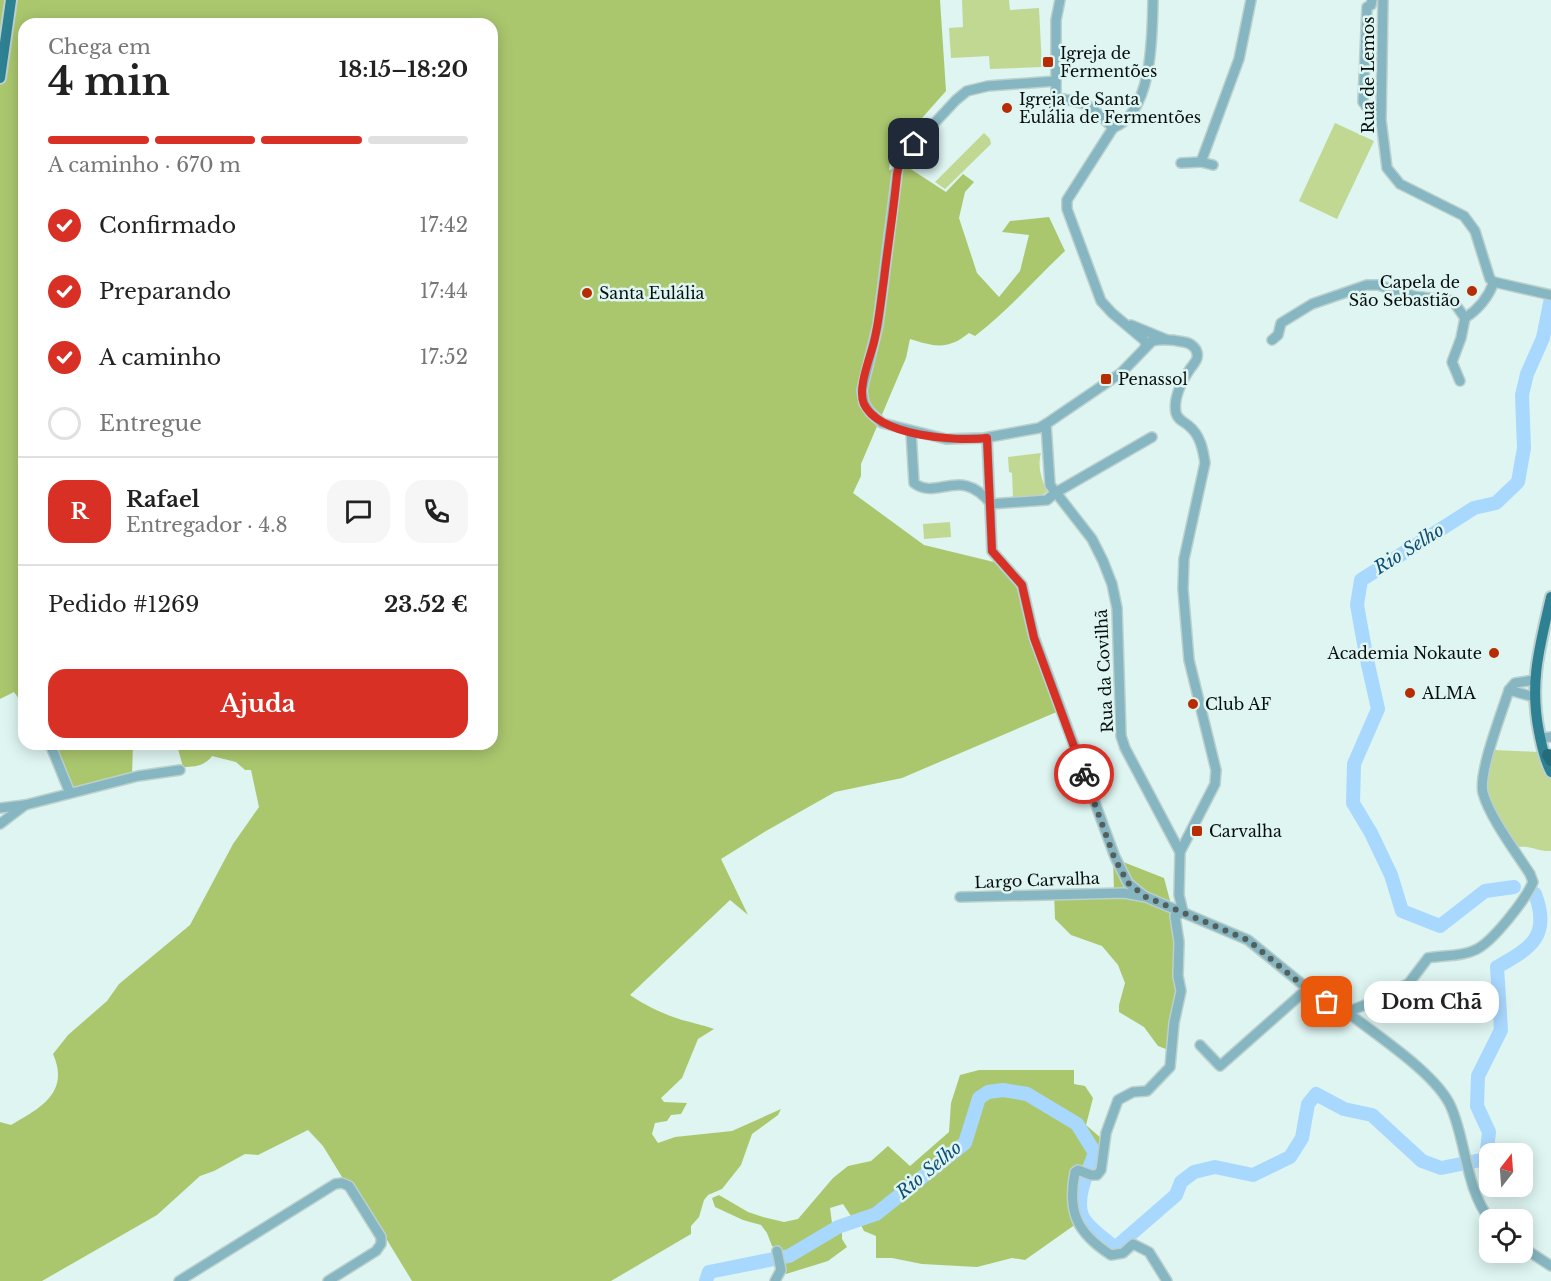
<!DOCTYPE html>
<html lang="pt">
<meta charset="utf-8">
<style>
body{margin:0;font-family:"Libre Baskerville",serif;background:#f6f6f6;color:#222;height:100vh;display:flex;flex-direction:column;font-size:22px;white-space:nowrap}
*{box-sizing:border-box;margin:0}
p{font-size:20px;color:#767676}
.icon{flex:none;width:33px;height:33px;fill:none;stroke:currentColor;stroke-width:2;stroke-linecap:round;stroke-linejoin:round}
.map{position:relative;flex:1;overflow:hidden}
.panel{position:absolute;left:18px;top:18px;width:480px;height:732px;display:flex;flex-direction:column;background:#fff;border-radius:18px;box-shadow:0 3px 15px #0003}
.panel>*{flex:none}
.needle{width:39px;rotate:17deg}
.buttons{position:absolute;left:1479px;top:1143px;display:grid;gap:12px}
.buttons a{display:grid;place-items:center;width:54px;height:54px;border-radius:12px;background:#fff;box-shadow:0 3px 15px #0003;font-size:30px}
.pin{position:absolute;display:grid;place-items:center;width:51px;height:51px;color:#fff;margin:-26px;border-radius:12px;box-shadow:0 3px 9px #0006}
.courier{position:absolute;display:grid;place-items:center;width:60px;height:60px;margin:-30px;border:4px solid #d93025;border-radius:50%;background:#fff;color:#222;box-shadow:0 2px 8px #0007}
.bubble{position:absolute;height:42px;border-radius:18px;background:#fff;box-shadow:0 3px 15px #0003;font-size:20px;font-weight:800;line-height:42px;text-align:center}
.summary em{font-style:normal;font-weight:800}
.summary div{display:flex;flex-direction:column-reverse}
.summary{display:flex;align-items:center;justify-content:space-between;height:102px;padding:0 30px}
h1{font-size:39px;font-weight:800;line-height:45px}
.bar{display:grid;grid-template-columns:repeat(4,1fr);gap:9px 6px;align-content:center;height:72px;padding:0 30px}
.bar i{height:8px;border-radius:4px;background:#e0e0e0}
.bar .on{background:#d93025}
.bar p{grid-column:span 4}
.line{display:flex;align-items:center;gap:15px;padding:0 30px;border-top:2px solid #e0e0e0}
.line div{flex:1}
.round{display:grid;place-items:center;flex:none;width:63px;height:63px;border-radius:18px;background:#f6f6f6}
ol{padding:0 30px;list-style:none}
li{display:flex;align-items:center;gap:18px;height:66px}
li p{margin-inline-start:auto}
li .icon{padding:6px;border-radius:50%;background:#d93025;color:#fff;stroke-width:4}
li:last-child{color:#767676}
li i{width:33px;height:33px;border:3px solid #e0e0e0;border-radius:50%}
.primary-button{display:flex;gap:12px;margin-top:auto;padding:12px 30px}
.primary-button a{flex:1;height:69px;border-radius:18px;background:#d93025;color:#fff;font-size:24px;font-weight:800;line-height:69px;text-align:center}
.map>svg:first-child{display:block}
</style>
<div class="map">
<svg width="1551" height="1281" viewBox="0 0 1551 1281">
<rect width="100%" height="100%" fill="#def5f1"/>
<g fill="#c0d892">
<polygon points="962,0 1009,0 1010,10 1039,8 1042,67 990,69 989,56 951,58 949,28 963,27"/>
<polygon points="1335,123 1374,141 1337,219 1299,201"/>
<polygon points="984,133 990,139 991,144 945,189 935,182"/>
<path d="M1041,453c-4,14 1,27 6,39l-7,4 -27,2 -1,-25 -3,-1 -1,-15z"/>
<polygon points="950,522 951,537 924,539 923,524"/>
<path d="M1494,750l44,2 13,27v72c-12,1 -20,-6 -34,-4 -10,-16 -27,-35 -31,-55 -3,-13 4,-29 8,-42z"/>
</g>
<g fill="#aac76e">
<path d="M0,0h940l6,91 -55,62 -2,17 17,-4 40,26 17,-18 11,8 -9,10 -6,26 18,55 22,24 21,-26 9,-36 -27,-3 8,-11 39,-4 16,34c-30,28 -57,60 -90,85l-6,-3c-21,17 -34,14 -59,6l-4,19 -45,106v12l-8,17 71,52 74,18 21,21 40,127 -157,67 -67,14 -69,39 -45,28 27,56 -18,-15 -100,95c16,11 33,19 52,25 11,3 21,5 32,9l-16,10 -16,39 -21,20 3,4 23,1 -6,11 -10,1 -4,6 -12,2 -3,11 6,9 17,-6 57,-6 49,-22 -3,6 -26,19 -11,31 -19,24 -14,6 -4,5 -5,17 -8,9v8l-80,47h-199l-59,-97 -11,-7 -19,-31 -15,-16 -50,25 -13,-1 -31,17 -14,5 -43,39 -115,66h-42v-159l11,3c30,-17 59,-33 42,-71l15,-19 39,-34 12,-17 71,-59 43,-81 26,-37 -8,-37h-6l-9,-8 -24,-6c-7,10 -18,11 -29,11l-6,-22 -6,-1h321v-720h-468v682l-10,-14 -14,7z"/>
<polygon points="51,744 133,744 132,775 69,789"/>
<polygon points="1113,858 1164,878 1172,908 1180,991 1171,1051 1158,1046 1144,1027 1119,1012 1119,1005 1125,983 1118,965 1102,946 1071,935 1055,919 1054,892 1114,891"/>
<polygon points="979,1070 1074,1070 1074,1084 1085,1086 1093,1098 1086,1125 1102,1139 1098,1168 1093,1172 1074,1168 1076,1224 1025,1260 1012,1258 977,1267 922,1264 892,1258 876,1258 876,1236 864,1231 857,1217 851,1216 843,1204 830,1208 832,1223 842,1230 842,1239 847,1247 828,1261 786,1274 779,1251 772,1246 767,1233 761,1225 743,1220 715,1207 712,1198 719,1195 748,1212 763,1217 784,1222 798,1219 833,1178 848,1166 871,1161 888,1146 910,1166 949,1132 951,1103 960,1075"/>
</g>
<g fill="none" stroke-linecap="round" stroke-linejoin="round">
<polyline stroke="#a9d8fe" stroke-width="2" points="1484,1219 1490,1230"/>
<g stroke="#a9d8fe" stroke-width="14">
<polyline points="1514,887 1485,891 1440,926 1402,911 1391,875 1371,833 1353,803 1354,764 1378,709 1367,660 1357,605 1361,580 1474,508 1496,503 1518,482 1524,448 1522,395 1527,374 1543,338 1551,298"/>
<path d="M706,1281l3,-9 80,-16 49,-29 38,-13 89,-71 14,-45 9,-6 15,-2 24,4 50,30 18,29c-7,18 -24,52 -9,69 8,10 19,17 29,26l61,-53 5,-13 13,-10 21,-5 38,8 37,-18 12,-19 6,-34 8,-10 28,15 28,6 50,46 19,7 45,-9 3,-27 -12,-26 1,-30 23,-46 -4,-63c34,-19 54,-31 38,-73"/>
</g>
<defs>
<g id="minor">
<path d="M1060,0l-4,20v78c31,4 35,7 57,30"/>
<polyline points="1372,0 1371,5 1367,7 1363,102 1366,106 1381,107"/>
<polyline points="1383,0 1381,120 1387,168 1400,184 1464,216 1475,231 1490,279 1494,282 1551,295"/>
<path d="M1056,81l-68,5 -21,5 -11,9 -56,60 -3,14 -19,151 -16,65 2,13 6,9 12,11 64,16 38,-1 55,-10 7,-4 75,-51 31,-32c10,-2 22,-1 32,1 7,1 15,7 13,16 -1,4 -5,8 -7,11 -8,12 -17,30 -14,44 2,7 7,8 13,13 11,9 14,23 16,37l-21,96 -1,30 6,71 27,110 -1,14 -35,68 -1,43 4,17"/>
<polyline points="1181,163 1201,162"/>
<polyline points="1213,165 1201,162 1239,59 1251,0"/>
<polyline points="1131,325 1165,339"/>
<path d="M1272,340l6,-5 3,-12 31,-19 55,-19h11l36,11 39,5 12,17c14,-9 23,-20 29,-36"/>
<path d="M1145,347l1,-3 -2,-4 -32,-27 -11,-12 -34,-92v-9l46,-72c40,-16 39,-91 40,-128"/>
<polyline points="1460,381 1452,362 1461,338 1465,318"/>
<polyline points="1046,424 1050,485 1092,539 1103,561 1112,584 1117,608 1121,736 1125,748 1180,852"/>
<path d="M911,431l3,52c23,18 47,-18 77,21l56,-4 8,-7 97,-56"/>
<polyline points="987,438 992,551 1022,585 1034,637 1115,857 1128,883 1144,896"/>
<polyline points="1509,690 1534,697"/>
<polyline points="1540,738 1551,737"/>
<polyline points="50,744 70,793"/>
<polyline points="0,808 25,805 138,776 180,770"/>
<polyline points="0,824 25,805"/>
<path d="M960,897l164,-4 22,4 102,43 70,57 29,15 33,-13 29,-16 19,-25c15,-3 33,-1 47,-8 17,-7 51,-51 58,-68l-3,-8c-14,-22 -40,-56 -47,-81 -5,-20 19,-81 26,-103l6,-7 19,-3"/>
<path d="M1347,1012c29,23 90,62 104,95 16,37 14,80 39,113"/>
<polyline points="1200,1045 1220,1066 1307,989"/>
<polyline points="1522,1247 1551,1266"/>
<polyline points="179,1281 335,1184 342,1183 349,1186 381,1237 381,1244 376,1251 328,1281"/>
<polyline points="775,1281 781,1270 777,1251"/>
<path d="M1167,1281l-18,-29 -16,-8 -10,9 -12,2c-34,-22 -44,-43 -36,-83l3,-2 13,5h6l4,-5 5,-37 12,-33 15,-8 14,-1 23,-24 4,-44 7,-32 -3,-15 1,-34 -4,-26 8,-4"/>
</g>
<g id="major">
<polyline points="0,78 11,0"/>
<path d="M1551,597c-11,49 -22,84 -12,135 3,14 5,27 12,40"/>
</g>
<polyline id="highway" points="1548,755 1551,760"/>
</defs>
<use href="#minor" stroke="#bcd0cd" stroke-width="12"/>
<use href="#major" stroke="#bcd0cd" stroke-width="14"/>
<use href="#highway" stroke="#bcd0cd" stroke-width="15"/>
<use href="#minor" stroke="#85b6c1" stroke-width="9"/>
<use href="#major" stroke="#2e8192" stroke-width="10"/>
<use href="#highway" stroke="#256c7a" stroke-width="12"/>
</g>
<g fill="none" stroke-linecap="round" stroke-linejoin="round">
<polyline stroke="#525f5d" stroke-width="6" stroke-dasharray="0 10.8" points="1084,774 1114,857 1128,883 1146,897 1248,940 1307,989 1327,1002"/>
<path stroke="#d93025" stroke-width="8" d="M914,144l-14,16 -3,14c-3,35 -9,70 -13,105 -3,21 -5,42 -10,63 -4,16 -17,47 -10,62 15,32 92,38 123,34l5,113 30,34 12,53 50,136"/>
</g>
<g fill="#b62c03" stroke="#def5f1" stroke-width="2">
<rect x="1042" y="56" width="12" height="12" rx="3"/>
<circle cx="1007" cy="108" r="6"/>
<circle cx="1472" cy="291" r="6"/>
<circle cx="587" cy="293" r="6"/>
<rect x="1100" y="373" width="12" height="12" rx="3"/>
<circle cx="1494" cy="653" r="6"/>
<circle cx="1410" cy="693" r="6"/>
<circle cx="1193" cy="704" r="6"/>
<rect x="1191" y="825" width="12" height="12" rx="3"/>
</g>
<g text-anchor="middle" stroke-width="5" stroke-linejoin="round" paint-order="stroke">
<g font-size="16" fill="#070e0d" stroke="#def5f1" text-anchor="start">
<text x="1060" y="59">Igreja de<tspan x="1060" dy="18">Fermentões</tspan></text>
<text x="1019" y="105">Igreja de Santa<tspan x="1019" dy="18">Eulália de Fermentões</tspan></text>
<text x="1460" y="288" text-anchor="end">Capela de<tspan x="1460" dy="18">São Sebastião</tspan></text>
<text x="599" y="299">Santa Eulália</text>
<text x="1118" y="385">Penassol</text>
<text x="1482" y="659" text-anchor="end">Academia Nokaute</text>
<text x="1422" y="699">ALMA</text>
<text x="1205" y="710">Club AF</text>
<text x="1209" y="837">Carvalha</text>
</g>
<g font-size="16" fill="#070e0d" stroke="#def5f1">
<text transform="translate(1368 75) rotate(-90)" y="6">Rua de Lemos</text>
<text transform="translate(1104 671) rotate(-93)" y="6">Rua da Covilhã</text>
<text transform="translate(1037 880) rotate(-2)" y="6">Largo Carvalha</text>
</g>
<g font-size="18" font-style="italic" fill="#0f4e76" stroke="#def5f1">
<text transform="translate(1409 549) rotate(-32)" y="6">Rio Selho</text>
<text transform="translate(929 1170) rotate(-40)" y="6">Rio Selho</text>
</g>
</g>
</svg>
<div class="buttons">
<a><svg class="needle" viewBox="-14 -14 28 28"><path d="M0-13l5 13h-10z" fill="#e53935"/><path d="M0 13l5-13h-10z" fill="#767676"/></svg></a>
<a><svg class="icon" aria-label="locate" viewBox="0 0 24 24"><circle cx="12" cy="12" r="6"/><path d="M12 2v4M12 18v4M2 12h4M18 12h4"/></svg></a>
</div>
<div class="pin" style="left:1327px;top:1002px;background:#ea580c"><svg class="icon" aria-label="bag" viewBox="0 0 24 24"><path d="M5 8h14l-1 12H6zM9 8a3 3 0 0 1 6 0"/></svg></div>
<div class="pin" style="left:914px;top:144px;background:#1f2937"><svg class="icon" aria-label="home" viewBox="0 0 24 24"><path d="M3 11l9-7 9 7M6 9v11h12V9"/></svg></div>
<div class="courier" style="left:1084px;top:774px"><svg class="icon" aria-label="bike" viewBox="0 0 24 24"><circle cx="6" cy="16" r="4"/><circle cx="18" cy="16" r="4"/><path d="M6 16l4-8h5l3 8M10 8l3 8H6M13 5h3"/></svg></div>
<div class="bubble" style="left:1364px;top:981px;width:135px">Dom Chã</div>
<section class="panel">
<div class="summary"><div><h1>4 min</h1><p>Chega em</p></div><em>18:15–18:20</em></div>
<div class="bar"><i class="on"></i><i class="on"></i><i class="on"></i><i></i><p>A caminho · 670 m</p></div>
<ol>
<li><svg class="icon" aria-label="check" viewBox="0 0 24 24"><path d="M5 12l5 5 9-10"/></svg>Confirmado<p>17:42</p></li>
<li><svg class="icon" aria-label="check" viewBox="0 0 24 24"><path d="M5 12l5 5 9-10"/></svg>Preparando<p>17:44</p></li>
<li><svg class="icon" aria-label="check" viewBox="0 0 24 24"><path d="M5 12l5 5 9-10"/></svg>A caminho<p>17:52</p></li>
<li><i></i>Entregue</li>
</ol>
<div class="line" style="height:108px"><b class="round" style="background:#d93025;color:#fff">R</b><div><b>Rafael</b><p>Entregador · 4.8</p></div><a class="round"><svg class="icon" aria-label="chat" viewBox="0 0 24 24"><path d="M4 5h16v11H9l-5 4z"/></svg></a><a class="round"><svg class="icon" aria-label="phone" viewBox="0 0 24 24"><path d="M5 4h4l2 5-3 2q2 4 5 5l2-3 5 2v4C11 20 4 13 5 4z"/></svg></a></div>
<div class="line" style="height:78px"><div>Pedido #1269</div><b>23.52 €</b></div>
<div class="primary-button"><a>Ajuda</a></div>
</section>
</div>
